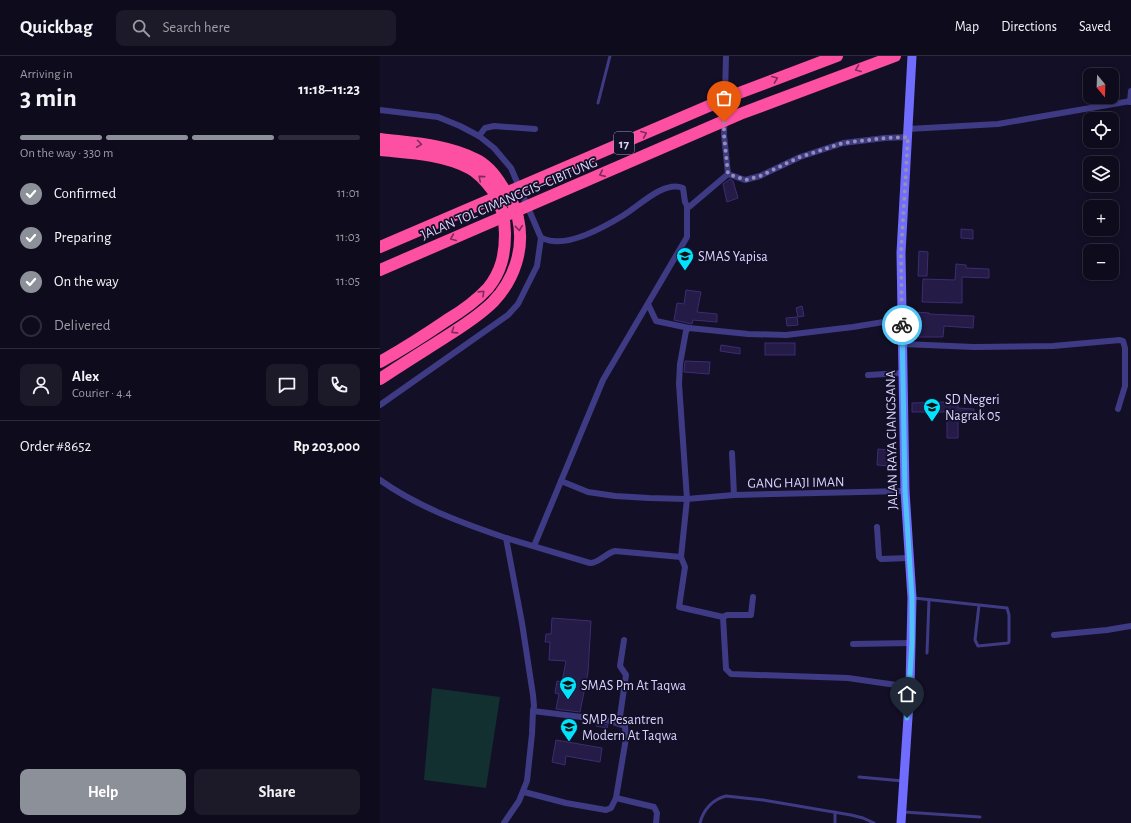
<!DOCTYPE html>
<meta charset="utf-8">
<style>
body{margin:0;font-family:"Alegreya Sans",sans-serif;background:#1c1929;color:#f1f3f6;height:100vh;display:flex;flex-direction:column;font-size:15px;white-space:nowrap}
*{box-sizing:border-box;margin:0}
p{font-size:13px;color:#9b9ba3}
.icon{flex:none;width:22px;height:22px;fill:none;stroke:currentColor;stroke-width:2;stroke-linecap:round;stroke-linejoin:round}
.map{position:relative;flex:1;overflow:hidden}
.panel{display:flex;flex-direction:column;background:#0e0b1c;width:380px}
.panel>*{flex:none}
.needle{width:26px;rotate:161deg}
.buttons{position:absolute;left:703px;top:12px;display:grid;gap:8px}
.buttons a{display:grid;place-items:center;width:36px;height:36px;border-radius:8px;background:#0e0b1c;box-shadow:0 2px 6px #0003,0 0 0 1px #2e2b3b;font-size:20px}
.pin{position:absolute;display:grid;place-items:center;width:34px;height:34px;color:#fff;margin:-41px -17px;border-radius:50% 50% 50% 0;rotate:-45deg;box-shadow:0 0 4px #0007}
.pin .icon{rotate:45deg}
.courier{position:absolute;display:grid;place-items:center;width:40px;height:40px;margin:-20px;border:3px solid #4fc3f7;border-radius:50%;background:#fff;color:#222;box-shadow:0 1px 5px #0007}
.summary em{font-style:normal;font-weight:700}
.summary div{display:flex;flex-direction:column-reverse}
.summary{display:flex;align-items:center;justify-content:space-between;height:68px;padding:0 20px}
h1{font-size:26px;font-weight:700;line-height:30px}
.bar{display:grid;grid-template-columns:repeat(4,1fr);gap:6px 4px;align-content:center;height:48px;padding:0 20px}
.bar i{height:5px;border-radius:3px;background:#2e2b3b}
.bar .active{background:#8c9099}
.bar p{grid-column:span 4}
.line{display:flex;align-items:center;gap:10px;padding:0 20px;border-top:1px solid #2e2b3b}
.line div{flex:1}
.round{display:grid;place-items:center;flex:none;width:42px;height:42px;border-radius:8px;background:#1c1929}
ol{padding:0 20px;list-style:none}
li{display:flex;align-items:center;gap:12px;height:44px}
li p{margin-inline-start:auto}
li .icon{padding:4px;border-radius:50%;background:#8c9099;color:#fff;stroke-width:4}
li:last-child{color:#9b9ba3}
li i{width:22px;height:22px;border:2px solid #2e2b3b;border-radius:50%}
.action{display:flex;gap:8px;margin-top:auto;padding:8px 20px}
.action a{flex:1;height:46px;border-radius:8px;background:#8c9099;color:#fff;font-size:16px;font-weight:700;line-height:46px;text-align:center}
.action a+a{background:#1c1929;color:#f1f3f6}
header{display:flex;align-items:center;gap:24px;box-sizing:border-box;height:56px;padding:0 20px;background:#0e0b1c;border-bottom:1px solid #2e2b3b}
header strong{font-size:19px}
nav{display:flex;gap:22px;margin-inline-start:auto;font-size:14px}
.search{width:280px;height:36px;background:#1c1929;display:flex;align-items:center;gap:10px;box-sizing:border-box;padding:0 14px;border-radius:8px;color:#9b9ba3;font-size:15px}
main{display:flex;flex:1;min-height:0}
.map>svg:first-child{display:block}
</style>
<header>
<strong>Quickbag</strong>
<div class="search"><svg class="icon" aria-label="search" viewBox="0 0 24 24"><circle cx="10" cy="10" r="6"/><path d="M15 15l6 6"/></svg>Search here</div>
<nav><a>Map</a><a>Directions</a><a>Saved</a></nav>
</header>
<main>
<section class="panel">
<div class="summary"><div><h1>3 min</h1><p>Arriving in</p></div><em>11:18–11:23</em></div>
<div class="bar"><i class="active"></i><i class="active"></i><i class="active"></i><i></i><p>On the way · 330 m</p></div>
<ol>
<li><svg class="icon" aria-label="check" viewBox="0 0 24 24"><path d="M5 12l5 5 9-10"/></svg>Confirmed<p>11:01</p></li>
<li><svg class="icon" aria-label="check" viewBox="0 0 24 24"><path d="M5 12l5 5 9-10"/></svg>Preparing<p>11:03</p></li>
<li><svg class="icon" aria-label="check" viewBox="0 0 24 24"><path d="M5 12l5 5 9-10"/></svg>On the way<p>11:05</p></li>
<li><i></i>Delivered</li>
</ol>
<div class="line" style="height:72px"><a class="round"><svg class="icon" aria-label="person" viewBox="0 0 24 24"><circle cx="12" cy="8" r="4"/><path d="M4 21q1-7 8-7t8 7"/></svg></a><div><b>Alex</b><p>Courier · 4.4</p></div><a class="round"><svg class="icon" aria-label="chat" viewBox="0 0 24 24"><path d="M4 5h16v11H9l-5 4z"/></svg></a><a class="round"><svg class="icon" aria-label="phone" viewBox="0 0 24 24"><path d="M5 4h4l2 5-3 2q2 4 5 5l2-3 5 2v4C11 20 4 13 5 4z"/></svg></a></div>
<div class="line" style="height:52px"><div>Order #8652</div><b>Rp 203,000</b></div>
<div class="action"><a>Help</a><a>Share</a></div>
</section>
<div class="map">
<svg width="751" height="767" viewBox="0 0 751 767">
<rect width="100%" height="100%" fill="#130f26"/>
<polygon fill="#12302f" points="52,632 120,641 106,732 44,724"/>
<g fill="#241b47" stroke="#3c2d72">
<polygon points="350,123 353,125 358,142 347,146 343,128"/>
<polygon points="581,173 593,174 593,183 581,182"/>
<polygon points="539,195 548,196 547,220 538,220"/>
<polygon points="576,208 586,209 586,212 609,213 609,222 582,221 582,247 542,246 543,223 575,224"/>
<polygon points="306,234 321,236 317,256 337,258 337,266 313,264 312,268 294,264 297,247 304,248"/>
<polygon points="422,250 424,260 418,261 416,252"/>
<polygon points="536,256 549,257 549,258 594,260 593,272 564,270 563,281 534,281"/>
<polygon points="417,261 418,269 407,270 406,262"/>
<rect x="385" y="287" width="30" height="12"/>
<polygon points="341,289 360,292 360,298 340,295"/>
<polygon points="305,305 330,306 329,318 304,316"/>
<polygon points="564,346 564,347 578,347 578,352 594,353 594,363 578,362 578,382 567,382 567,356 532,356 532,347"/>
<polygon points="498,393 511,394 510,410 497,409"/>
<polygon points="172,562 211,565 208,616 200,656 176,653 179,638 175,637 177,625 182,626 186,605 169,604 170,586 165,586 166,578 171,578"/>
<polygon points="217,667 228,669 227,672 216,670"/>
<polygon points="176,684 222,692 220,706 186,700 185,709 172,706"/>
</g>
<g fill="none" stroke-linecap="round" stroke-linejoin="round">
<g stroke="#3e3b84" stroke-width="3">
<polyline points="218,47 230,0"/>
<polyline points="534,542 627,552 629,559 629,586 628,587 598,590 595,584 599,549"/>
<polyline points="547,597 549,544"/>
<polyline points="479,721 523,725"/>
<polyline points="524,756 600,761"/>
<path d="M320,767c3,-13 13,-24 26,-27l37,4 88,15 12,3 11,5"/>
<polyline points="455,767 455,756"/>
</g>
<g stroke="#3e3b84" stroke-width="6">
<polyline points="346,0 344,79 348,118"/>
<polyline points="750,46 751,35"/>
<polyline points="0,54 58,61 80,70 99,80 114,92 131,112 161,182 157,210 138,248 128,259 0,349"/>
<polyline points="528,73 618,68 751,45"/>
<polyline points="99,80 105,72 114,70 155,73"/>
<polyline points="348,118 365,124 380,120 420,101 463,87 505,82 528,81"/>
<polyline points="307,150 309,151 348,118"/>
<polyline points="268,248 276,265 309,272"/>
<polyline points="523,288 594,291 673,290 740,284 743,285 745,292 745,330 738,353"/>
<polyline points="488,319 523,317"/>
<polyline points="352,397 354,439"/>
<path d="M0,424c38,27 82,43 126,58l16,85 11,72 1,11 -1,5 73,9 19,6 1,12 -10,60 -5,10 -5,2 -40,-7 -42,-11"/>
<polyline points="181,425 208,436 235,440 269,442 307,443 354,439 525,435"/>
<polyline points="497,471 499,501 501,503 529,502"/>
<path d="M126,482l84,25c9,0 16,-10 25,-12l66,6"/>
<path d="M154,490l69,-166 84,-143v-31l-2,-4 -2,-14c-19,-8 -44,18 -59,27 -18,11 -50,29 -71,26 -4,0 -8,-2 -12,-3"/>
<polyline points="373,541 371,559 347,559 343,561 299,551 305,511 301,501 307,443 299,328 300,308 306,275 309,272 368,278 406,279 473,271 522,263"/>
<polyline points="343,561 346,613 351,618 468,622 530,631"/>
<polyline points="674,579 727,574 751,570"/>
<polyline points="473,588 531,587"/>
<polyline points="239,667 246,619 240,610 244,584"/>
<polyline points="236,742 274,751 277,757 276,767"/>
<polyline points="124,767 139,745 147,725 152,678 153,655"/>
</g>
<polyline stroke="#706cfe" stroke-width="9" points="521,767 530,631 532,542 525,435 521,197 532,0"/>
<g stroke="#fe50a2" stroke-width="12">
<path d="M0,83c31,4 66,5 95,20 11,5 21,17 27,27 7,10 14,21 16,32 7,31 -4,62 -25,84 -15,15 -32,25 -49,36 -22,14 -43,27 -64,41"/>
<path d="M0,94c29,3 63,4 89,18 10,5 18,15 24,23 9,14 12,27 12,43 0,21 -4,38 -17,54 -12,13 -26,23 -41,32 -22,15 -44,29 -67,42"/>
<polyline points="0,191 359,37 457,0"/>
<polyline points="0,214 360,58 515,0"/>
</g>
</g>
<defs><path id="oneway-chevron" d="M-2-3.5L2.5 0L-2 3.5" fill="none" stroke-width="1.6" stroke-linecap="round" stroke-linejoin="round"/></defs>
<g stroke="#7d2c5e">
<use href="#oneway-chevron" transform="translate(478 13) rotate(159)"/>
<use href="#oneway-chevron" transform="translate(395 23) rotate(-21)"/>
<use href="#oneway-chevron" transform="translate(264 78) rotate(-23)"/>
<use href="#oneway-chevron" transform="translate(39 88) rotate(8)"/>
<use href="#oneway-chevron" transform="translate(222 118) rotate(156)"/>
<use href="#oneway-chevron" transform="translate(101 122) rotate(-140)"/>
<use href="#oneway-chevron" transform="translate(139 172) rotate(84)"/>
<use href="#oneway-chevron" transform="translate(73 182) rotate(157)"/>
<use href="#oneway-chevron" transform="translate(102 237) rotate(-44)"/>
<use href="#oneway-chevron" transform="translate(74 275) rotate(147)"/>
</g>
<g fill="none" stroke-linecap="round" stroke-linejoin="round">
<polyline stroke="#948fb3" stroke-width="4" stroke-dasharray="0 7.2" points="344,66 344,79 348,118 366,124 380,120 420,101 463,87 505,82 528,81 521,197 522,269"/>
<polyline stroke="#4fc3f7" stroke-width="5" points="522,269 525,435 532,542 532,587 527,662"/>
</g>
<defs>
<symbol id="school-pin" viewBox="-11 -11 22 30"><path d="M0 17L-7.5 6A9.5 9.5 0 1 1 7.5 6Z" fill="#02e2fd" stroke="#130f26"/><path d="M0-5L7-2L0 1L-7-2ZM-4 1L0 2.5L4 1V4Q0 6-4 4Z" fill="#111"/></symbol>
</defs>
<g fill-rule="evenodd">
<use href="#school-pin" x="295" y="190" width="20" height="27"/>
<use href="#school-pin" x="542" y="341" width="20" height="27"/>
<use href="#school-pin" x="178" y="619" width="20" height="27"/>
<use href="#school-pin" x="179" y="661" width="20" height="27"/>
</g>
<g text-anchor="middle" stroke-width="3.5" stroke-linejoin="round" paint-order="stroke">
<rect fill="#130f26" stroke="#9e99be" stroke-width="1" x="234" y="76" width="20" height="22" rx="3"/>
<g font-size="13" font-weight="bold" fill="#d9d4ff">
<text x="244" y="92">17</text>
</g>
<g font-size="14" fill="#d9d4ff" stroke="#130f26">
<text transform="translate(129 142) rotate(-23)" y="5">JALAN TOL CIMANGGIS–CIBITUNG</text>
<text transform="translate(511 384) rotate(-91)" y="5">JALAN RAYA CIANGSANA</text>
<text transform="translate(416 426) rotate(-1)" y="5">GANG HAJI IMAN</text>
</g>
<g font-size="14" fill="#d9d4ff" stroke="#130f26" text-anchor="start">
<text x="318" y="205">SMAS Yapisa</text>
<text x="565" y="348">SD Negeri<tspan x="565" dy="16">Nagrak 05</tspan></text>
<text x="201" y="634">SMAS Pm At Taqwa</text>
<text x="202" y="668">SMP Pesantren<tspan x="202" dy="16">Modern At Taqwa</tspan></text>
</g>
</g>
</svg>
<div class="buttons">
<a><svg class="needle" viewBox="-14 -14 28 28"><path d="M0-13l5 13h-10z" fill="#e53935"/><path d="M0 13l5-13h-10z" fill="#9b9ba3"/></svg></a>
<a><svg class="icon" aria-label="locate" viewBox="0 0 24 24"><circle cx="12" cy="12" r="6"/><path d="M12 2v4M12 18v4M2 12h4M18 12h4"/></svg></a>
<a><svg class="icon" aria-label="layers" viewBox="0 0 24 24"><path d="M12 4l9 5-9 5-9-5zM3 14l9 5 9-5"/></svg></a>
<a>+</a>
<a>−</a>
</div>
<div class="pin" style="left:344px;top:66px;background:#ea580c"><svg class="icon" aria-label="bag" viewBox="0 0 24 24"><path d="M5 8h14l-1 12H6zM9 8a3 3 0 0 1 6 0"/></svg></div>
<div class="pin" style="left:527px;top:662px;background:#1f2937"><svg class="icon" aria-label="home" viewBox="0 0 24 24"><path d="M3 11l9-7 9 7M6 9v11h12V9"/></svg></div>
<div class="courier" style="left:522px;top:269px"><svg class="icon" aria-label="bike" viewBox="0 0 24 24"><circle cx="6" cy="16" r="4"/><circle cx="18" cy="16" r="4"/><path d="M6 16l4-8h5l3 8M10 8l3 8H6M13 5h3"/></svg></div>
</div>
</main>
